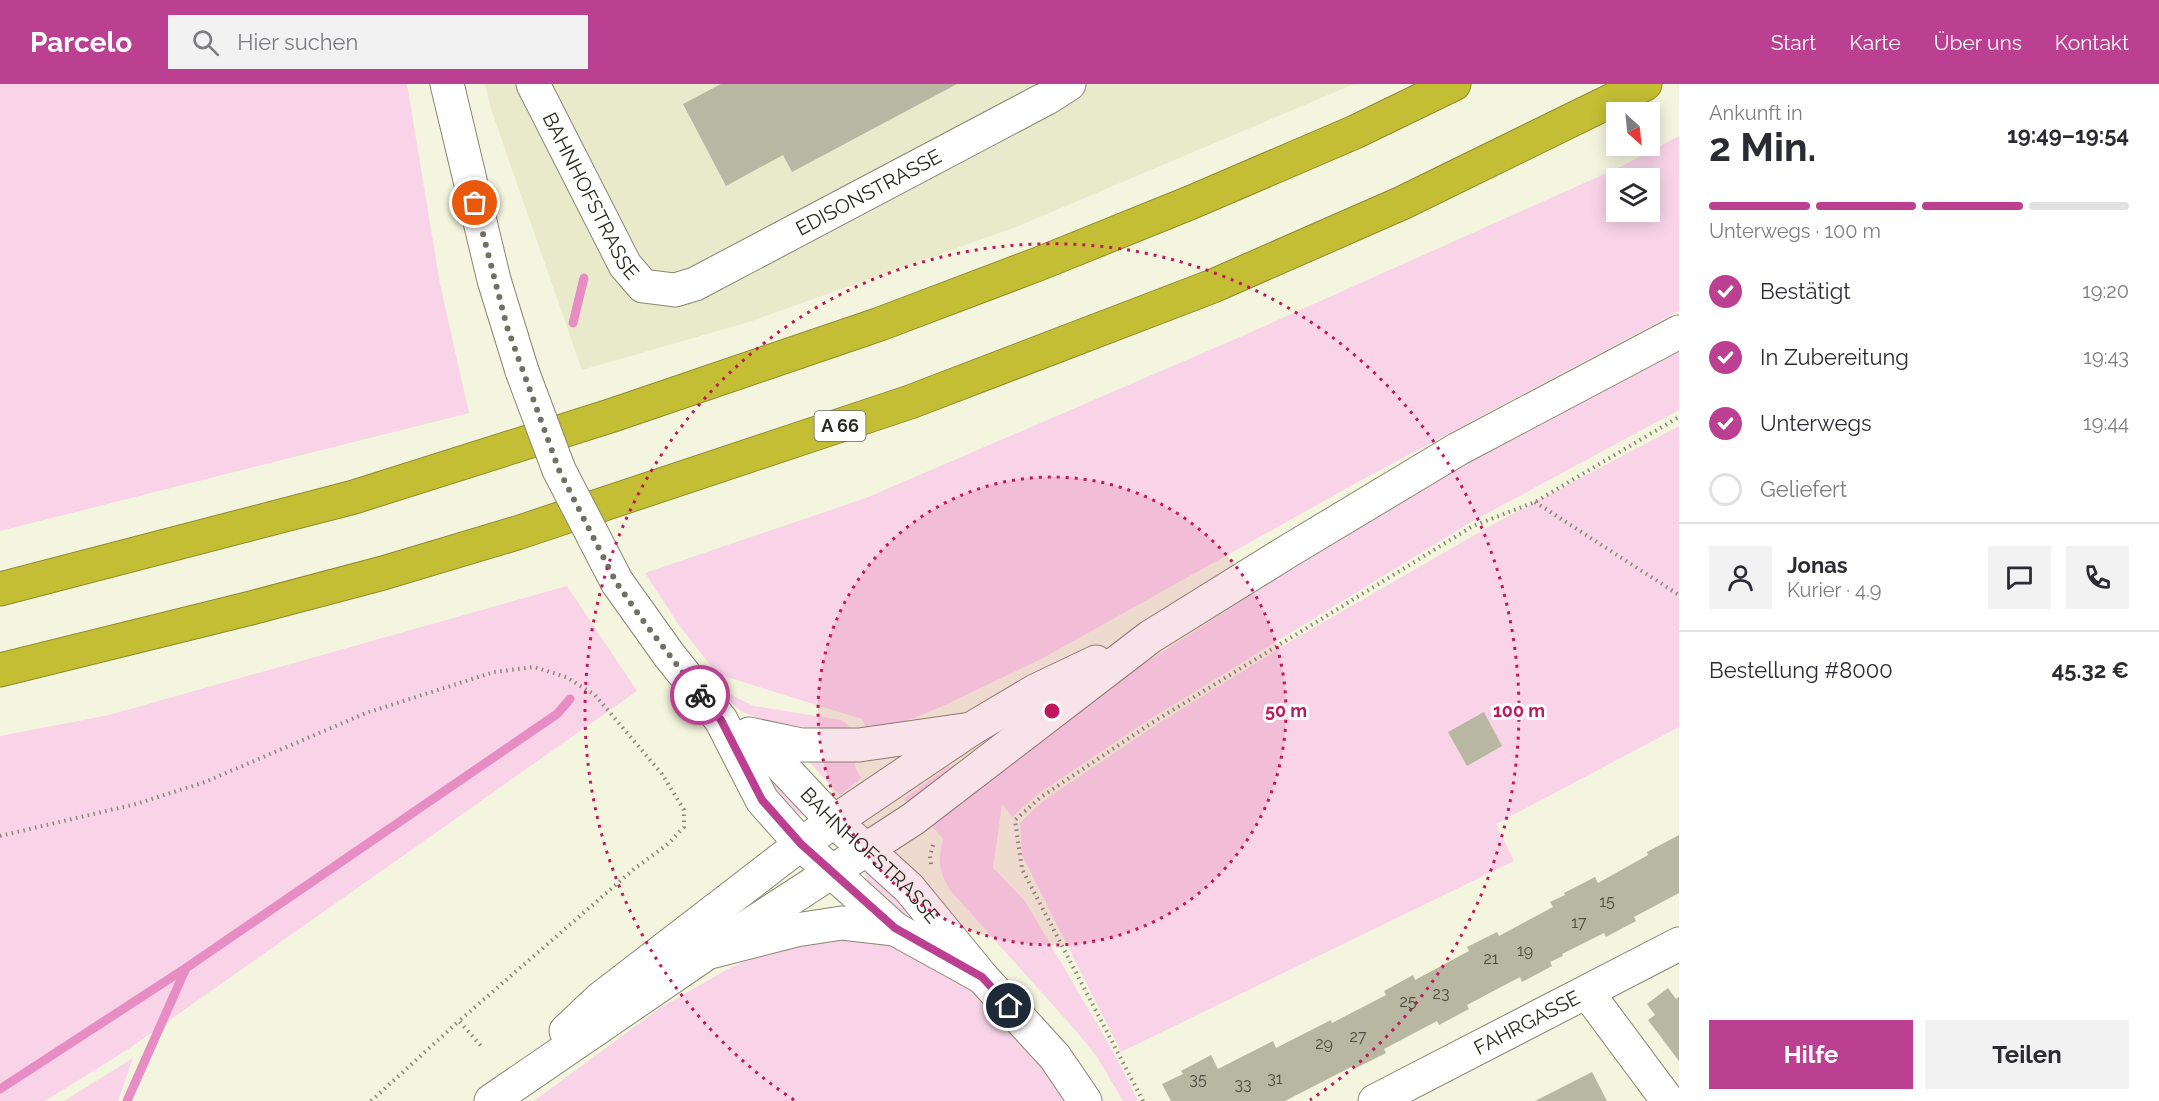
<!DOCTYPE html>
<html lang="de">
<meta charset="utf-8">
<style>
body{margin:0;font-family:Raleway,sans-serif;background:#f2f2f3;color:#2b2b33;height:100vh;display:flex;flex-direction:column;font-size:22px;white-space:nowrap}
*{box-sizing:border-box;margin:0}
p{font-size:20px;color:#7c7c81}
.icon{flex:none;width:33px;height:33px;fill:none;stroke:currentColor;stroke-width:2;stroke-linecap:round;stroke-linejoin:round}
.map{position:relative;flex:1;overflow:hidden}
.panel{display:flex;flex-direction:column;background:#fff;width:480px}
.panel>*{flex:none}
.needle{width:39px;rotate:153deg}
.tools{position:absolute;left:1606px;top:18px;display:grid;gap:12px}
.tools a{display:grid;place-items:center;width:54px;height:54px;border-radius:0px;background:#fff;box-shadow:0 3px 15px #0003;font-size:30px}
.pin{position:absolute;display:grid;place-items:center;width:51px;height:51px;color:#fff;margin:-26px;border:3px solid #fff;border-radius:50%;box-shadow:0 2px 6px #0007}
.courier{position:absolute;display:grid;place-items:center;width:60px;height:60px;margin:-30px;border:4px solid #bb4091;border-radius:50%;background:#fff;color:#222;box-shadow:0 2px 8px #0007}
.head em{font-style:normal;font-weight:700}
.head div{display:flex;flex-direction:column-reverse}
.head{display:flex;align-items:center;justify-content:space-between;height:102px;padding:0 30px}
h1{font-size:39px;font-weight:700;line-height:45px}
.bar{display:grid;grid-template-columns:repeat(4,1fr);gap:9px 6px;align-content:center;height:72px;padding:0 30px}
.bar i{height:8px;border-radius:4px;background:#e1e1e2}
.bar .active{background:#bb4091}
.bar p{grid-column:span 4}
.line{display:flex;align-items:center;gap:15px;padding:0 30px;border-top:2px solid #e1e1e2}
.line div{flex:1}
.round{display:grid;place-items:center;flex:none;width:63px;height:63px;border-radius:0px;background:#f2f2f3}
ol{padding:0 30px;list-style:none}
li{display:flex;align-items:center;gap:18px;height:66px}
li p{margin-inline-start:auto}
li .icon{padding:6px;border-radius:50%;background:#bb4091;color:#fff;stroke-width:4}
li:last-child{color:#7c7c81}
li i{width:33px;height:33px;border:3px solid #e1e1e2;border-radius:50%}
.action{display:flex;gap:12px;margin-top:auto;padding:12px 30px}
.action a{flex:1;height:69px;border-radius:0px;background:#bb4091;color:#fff;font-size:24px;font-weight:700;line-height:69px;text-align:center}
.action a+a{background:#f2f2f3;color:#2b2b33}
header{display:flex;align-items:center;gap:36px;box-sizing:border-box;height:84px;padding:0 30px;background:#bb4091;color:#fff}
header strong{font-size:28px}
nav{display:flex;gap:33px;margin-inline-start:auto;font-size:21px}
.search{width:420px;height:54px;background:#f2f2f3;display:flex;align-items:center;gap:15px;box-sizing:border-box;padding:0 21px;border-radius:0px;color:#7c7c81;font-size:22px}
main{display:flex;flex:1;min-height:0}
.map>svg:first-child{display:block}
</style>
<header>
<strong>Parcelo</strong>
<div class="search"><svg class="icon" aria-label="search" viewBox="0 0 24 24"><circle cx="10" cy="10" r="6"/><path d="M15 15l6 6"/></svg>Hier suchen</div>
<nav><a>Start</a><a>Karte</a><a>Über uns</a><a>Kontakt</a></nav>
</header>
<main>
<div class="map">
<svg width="1679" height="1017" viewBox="0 0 1679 1017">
<rect width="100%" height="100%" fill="#f4f5de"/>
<polygon fill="#e9e9cc" points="485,0 1354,0 1016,143 749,238 582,286 490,22"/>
<g fill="#f9d4e8" fill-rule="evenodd">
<polygon points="0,0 407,0 440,200 469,329 0,447"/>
<path d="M1679,52v175l-312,166 -324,181 -100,48 -42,17 -34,7 -5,-11 -145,-45 -38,-49 -34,-52 221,-75 374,-161 380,-170zM1617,94h33v34h-33z"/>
<path d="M1679,267v59l-208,112 -324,199 -109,73 -26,23 -10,-13 -9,64 32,33 89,152 24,48h-15l-26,-44 -21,-26 -126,-141c-12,-20 -12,-29 -7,-51l-12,-14 55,-50 150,-106 227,-146 88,-52z"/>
<polygon points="1679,342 1679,643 1496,740 1514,777 1121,968 1022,771 1020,739 1043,717 1153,643 1301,551 1492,441"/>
<polygon points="567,502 637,607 130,964 45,1017 0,1017 0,652 109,631"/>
<polygon points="727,609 754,622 841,636 847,640 851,647 829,650 761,636 741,627 724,613"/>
<polygon points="742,662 804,724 803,731 794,729 786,724"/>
<polygon points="853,673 856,685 861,694 842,710 839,710 810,679 810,675"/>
<polygon points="954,681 955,683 910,722 903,715 948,683"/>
<path d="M867,786h6l57,64c-20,-14 -63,-35 -65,-61z"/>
<polygon points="826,854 888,859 959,890 1042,980 1067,1017 534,1017 660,924 726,886 763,869"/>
<polygon points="133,974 118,1017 64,1017"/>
</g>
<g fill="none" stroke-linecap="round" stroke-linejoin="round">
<g stroke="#e88dc4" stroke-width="9">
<polyline points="573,239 584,194"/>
<polyline points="0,1005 186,884"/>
<polyline points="127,1017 186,884 557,630 570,615"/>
</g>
</g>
<g fill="#b7b7a2">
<polygon points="721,0 957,0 792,88 783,71 726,102 683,20"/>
<polygon points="1484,628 1502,662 1467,682 1448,648"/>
<polygon points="1679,751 1679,809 1634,833 1636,837 1606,853 1604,849 1562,870 1563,872 1550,878 1552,882 1522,898 1520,893 1467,921 1469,925 1439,941 1437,937 1384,965 1386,969 1356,984 1355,981 1285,1017 1171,1017 1162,1000 1183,990 1181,987 1211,971 1218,985 1273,957 1276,964 1331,936 1332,939 1386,911 1384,907 1413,891 1415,896 1469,867 1467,863 1497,848 1499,852 1553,823 1550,818 1565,811 1564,809 1595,793 1598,799 1648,771 1647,768"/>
<polygon points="1668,904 1676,915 1679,913 1679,977 1648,936 1655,931 1647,920"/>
<polygon points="1592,988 1607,1017 1535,1017"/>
</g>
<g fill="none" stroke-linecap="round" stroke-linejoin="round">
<defs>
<g id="street">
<polyline points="447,0 494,196 522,287"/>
<path id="s1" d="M533,0l92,181 18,21 32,4 20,-6 352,-186 22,-14"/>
<polyline points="617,498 669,571 721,636 762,716 801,760 895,845 982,893"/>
<polyline points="749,650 801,661 859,661 971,645"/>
<path id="s2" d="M754,653l79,84 33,28 43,39 73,89 73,80 30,44"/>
<polyline points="714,867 796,846 842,839 895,845"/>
<polyline points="1587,908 1668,1017"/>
<path id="s3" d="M1375,1017l304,-157"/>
</g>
<g id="secondary">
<polyline points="566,947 601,914 801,760 971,645 1035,607 1096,578"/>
<polyline points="491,1017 707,869 913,735 1150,553 1290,466 1458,365 1679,248"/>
</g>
<g id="highway">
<polyline points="0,505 354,413 613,331 880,240 1041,179 1192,118 1355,48 1454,0"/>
<polyline points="0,586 251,524 383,489 517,449 910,318 1213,202 1402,119 1645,0"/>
</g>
</defs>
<use href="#street" stroke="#878773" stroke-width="35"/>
<use href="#secondary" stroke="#878773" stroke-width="35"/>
<use href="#highway" stroke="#8e8a2e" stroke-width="35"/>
<g stroke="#888979" stroke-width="4" stroke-dasharray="1.5 4.5" stroke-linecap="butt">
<polyline points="1535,418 1679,511"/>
<polyline points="0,752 136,720 205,698 366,629 494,588 534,583 566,593 595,611 662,690 684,726 684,743 668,760 634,785 459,937"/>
<polyline points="931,780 930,772 933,761"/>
<polyline points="371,1017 459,937 483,964"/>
<polyline points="1143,1017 1022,785 1015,736 1041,713 1150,640 1473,442 1535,418 1679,333"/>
</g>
<use href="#street" stroke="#fff" stroke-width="33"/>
<use href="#secondary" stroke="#fff" stroke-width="33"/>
<use href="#highway" stroke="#c4be35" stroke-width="33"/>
<defs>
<polyline id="street-bridge" points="522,287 559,386 617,498"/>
</defs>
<use href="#street-bridge" stroke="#878773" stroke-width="35" stroke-linecap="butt"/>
<use href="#street-bridge" stroke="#fff" stroke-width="33"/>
</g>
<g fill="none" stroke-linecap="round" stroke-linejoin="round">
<polyline stroke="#717163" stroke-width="6" stroke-dasharray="0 10.8" points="475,119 507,243 559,386 616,498 641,534 700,611"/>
<polyline stroke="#bb4091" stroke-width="8" points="700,611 721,636 762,716 801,760 895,844 982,893 1009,922"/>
</g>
<circle cx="1052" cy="627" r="234" fill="#c2185b" fill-opacity=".12"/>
<g fill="none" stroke="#c2185b" stroke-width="3" stroke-dasharray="3 6">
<circle cx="1052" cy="627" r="234"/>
<path d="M794 1016A467 467 0 1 1 1310 1016"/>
</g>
<g text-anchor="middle" stroke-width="6" stroke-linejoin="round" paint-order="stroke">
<g font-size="16" fill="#4d4d41">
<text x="1607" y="823">15</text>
<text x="1579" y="844">17</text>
<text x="1525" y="872">19</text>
<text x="1491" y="880">21</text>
<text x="1441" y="915">23</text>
<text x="1408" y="923">25</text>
<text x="1358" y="958">27</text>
<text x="1324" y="965">29</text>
<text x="1275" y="1000">31</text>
<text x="1198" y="1001">35</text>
<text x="1243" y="1006">33</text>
</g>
<rect fill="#fff" stroke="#6a6a64" stroke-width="1.5" x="814.5" y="327" width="51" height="30" rx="4.5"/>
<g font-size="18" font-weight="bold" fill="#2a2a21">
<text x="840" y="348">A 66</text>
</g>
<g font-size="20" fill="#2a2a21" stroke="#fff">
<text dy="7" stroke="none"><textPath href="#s1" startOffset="480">EDISONSTRASSE</textPath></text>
<text dy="7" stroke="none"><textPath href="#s1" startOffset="126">BAHNHOFSTRASSE</textPath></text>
<text dy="7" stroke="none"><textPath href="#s2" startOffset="166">BAHNHOFSTRASSE</textPath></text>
<text dy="7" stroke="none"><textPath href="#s3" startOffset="171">FAHRGASSE</textPath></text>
</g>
</g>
<circle cx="1052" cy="627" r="9" fill="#c2185b" stroke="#fff" stroke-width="3"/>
<g font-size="18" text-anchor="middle" font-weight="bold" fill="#c2185b" stroke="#fff" stroke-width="6" stroke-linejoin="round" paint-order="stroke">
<text x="1286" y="633">50 m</text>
<text x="1519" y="633">100 m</text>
</g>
</svg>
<div class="tools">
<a><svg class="needle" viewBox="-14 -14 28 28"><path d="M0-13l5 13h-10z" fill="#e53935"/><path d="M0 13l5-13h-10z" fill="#7c7c81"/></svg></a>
<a><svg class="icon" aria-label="layers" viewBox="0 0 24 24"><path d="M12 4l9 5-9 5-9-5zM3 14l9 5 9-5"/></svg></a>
</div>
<div class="pin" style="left:475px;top:119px;background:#ea580c"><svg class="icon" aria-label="bag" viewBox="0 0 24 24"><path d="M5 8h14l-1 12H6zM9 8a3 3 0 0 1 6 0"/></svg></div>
<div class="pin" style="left:1009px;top:922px;background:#1f2937"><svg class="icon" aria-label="home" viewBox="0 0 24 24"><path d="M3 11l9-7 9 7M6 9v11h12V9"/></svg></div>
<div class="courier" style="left:700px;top:611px"><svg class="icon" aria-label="bike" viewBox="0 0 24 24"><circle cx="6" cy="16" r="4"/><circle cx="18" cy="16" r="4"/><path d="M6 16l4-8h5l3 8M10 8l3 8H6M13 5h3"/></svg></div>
</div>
<section class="panel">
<div class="head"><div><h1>2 Min.</h1><p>Ankunft in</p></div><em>19:49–19:54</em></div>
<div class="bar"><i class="active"></i><i class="active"></i><i class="active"></i><i></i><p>Unterwegs · 100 m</p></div>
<ol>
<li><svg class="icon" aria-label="check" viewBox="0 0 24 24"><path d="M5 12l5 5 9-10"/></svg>Bestätigt<p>19:20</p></li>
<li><svg class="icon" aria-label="check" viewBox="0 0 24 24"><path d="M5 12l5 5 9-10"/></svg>In Zubereitung<p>19:43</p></li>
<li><svg class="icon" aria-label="check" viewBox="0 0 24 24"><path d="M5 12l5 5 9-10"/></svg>Unterwegs<p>19:44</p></li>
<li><i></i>Geliefert</li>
</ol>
<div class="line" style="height:108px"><a class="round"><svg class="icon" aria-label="person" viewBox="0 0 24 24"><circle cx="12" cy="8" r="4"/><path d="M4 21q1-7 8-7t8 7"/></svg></a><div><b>Jonas</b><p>Kurier · 4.9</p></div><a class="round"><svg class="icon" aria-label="chat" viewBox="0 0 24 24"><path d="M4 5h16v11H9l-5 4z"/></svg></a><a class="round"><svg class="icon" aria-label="phone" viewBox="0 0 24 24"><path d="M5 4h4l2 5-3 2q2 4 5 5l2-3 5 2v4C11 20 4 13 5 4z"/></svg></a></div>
<div class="line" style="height:78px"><div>Bestellung #8000</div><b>45.32 €</b></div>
<div class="action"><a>Hilfe</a><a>Teilen</a></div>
</section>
</main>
